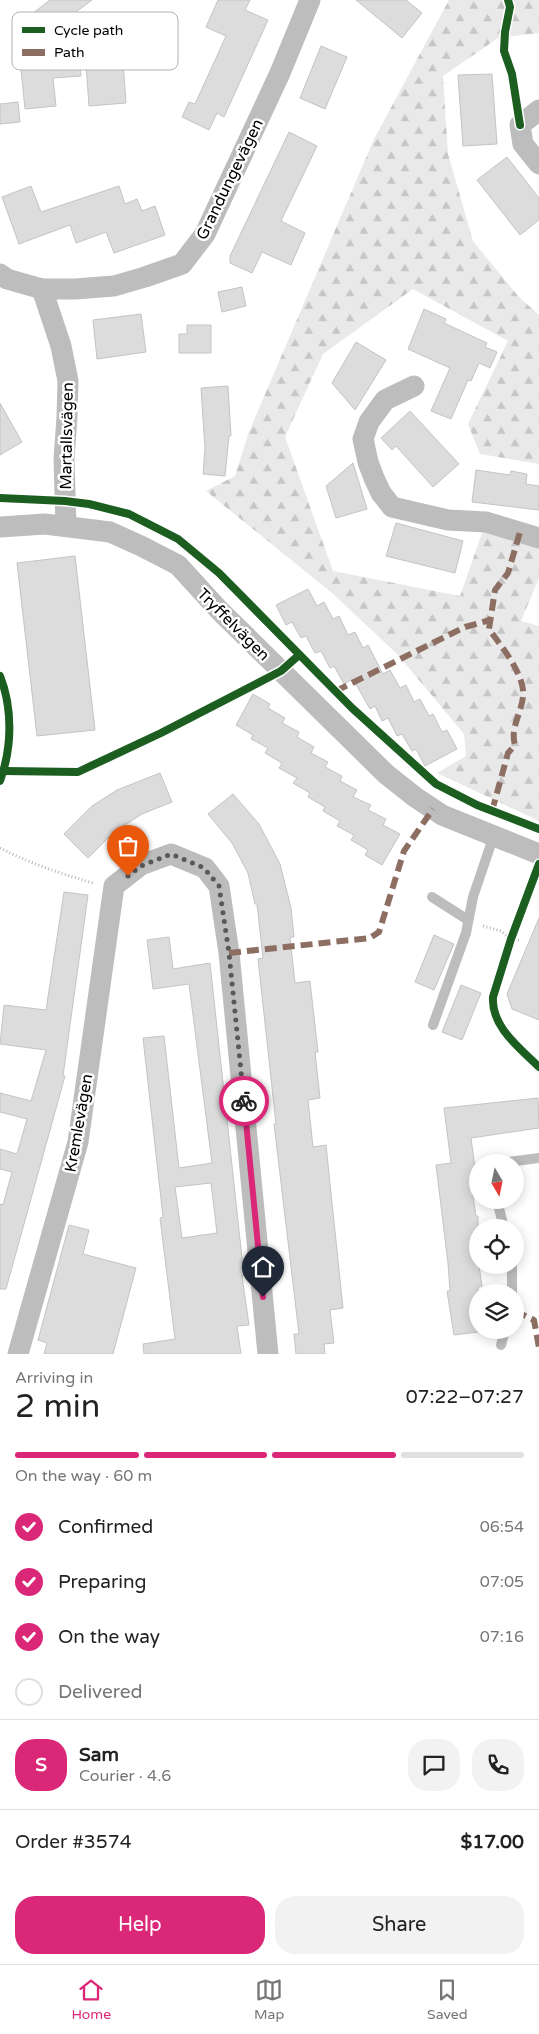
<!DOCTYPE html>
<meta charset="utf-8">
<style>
body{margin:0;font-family:"Varela Round",sans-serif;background:#f2f2f2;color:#222;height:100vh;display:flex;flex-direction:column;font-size:19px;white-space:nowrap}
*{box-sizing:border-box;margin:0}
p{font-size:16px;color:#767676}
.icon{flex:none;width:28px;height:28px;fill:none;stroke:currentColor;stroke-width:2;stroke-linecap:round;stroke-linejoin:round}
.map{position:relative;height:1354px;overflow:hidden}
.side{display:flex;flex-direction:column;background:#fff;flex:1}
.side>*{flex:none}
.needle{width:32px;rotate:171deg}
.tools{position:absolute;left:469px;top:1154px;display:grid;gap:10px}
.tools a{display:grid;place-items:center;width:55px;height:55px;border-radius:50%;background:#fff;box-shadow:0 2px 12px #0003;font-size:25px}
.pin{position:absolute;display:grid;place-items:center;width:42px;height:42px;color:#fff;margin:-51px -21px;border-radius:50% 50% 50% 0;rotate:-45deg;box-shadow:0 0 5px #0007}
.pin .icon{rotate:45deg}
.courier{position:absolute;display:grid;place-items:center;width:50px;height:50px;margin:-25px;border:4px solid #db2777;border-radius:50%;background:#fff;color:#222;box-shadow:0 1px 6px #0007}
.head em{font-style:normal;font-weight:600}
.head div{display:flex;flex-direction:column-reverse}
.head{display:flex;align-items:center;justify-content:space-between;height:85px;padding:0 15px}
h1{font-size:32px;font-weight:600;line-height:38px}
.bar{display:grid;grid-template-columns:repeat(4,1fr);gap:8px 5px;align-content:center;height:60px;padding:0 15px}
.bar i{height:6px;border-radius:4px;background:#e0e0e0}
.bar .selected{background:#db2777}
.bar p{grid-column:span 4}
.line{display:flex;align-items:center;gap:12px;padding:0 15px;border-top:1px solid #e0e0e0}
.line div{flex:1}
.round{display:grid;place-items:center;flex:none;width:52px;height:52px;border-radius:20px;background:#f2f2f2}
ol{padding:0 15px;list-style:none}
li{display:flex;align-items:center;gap:15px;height:55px}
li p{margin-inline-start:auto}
li .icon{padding:5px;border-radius:50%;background:#db2777;color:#fff;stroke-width:4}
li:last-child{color:#767676}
li i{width:28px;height:28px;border:2px solid #e0e0e0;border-radius:50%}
.primary-button{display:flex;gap:10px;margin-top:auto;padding:10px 15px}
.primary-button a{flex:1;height:58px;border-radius:20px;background:#db2777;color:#fff;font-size:20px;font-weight:600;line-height:58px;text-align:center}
.primary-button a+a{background:#f2f2f2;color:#222}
.tab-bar{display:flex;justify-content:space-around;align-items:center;height:70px;border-top:1px solid #e0e0e0;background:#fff;font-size:14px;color:#767676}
.tab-bar a{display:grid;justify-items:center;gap:2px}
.tab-bar .selected{color:#db2777}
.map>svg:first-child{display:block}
</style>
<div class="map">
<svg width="539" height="1354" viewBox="0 0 539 1354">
<defs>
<pattern id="forest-firs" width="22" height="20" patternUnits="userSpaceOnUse" patternTransform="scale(1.25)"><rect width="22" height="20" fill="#e9e9e9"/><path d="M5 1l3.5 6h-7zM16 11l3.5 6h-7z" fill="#c6c6c6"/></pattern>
</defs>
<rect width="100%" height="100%" fill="#fff"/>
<polygon fill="url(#forest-firs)" points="449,0 539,0 539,33 498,38 443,76 448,154 473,241 518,296 539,315 539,464 480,454 468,424 508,341 413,289 323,354 285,437 333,571 460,596 486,522 539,538 539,578 521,621 539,626 539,821 437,773 466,756 464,734 398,655 332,593 206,491 235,476 249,432 374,139"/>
<g fill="#dcdcdc" stroke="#c4c4c4" fill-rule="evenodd">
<polygon points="50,0 92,0 48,33 33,13"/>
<polygon points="218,0 250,0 245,10 268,20 224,117 217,113 209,130 182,117 189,102 195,104 226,36 206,27"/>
<polygon points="356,0 406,0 422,13 402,38"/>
<polygon points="321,46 347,57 325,109 300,98"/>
<polygon points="79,53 81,76 53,78 56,106 25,109 20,59"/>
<polygon points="123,62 126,103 89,106 86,64"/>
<polygon points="492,74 497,144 463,146 458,75"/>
<polygon points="18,102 20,122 0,124 0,104"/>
<polygon points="289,132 317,146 281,221 305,233 291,265 262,252 252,273 230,263 230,256"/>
<polygon points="507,157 539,198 539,220 520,235 477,180"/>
<polygon points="31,186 41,212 119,186 125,204 137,199 142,211 155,206 165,235 114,253 106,232 76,243 70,225 19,244 2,197"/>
<polygon points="242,287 246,306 222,312 218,292"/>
<polygon points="424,309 446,319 444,323 487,343 485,347 497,352 490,368 479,363 471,381 468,380 451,419 431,411 450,368 408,349"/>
<polygon points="141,314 146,352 97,359 93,320"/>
<polygon points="187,325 211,325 211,353 179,353 179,334 187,334"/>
<polygon points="356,342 386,360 355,410 332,383"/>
<polygon points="228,386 231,436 229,436 225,476 203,474 205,448 201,388"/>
<polygon points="0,403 22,442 0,455"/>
<polygon points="410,411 459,464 433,487 396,446 392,450 381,438"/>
<polygon points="353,463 367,509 336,518 326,486"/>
<polygon points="476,470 510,475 511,471 527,474 526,484 539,486 539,510 472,502"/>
<polygon points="396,523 463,541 455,573 386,556"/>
<polygon points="75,556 95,730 37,736 17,563"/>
<polygon points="308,589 317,606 324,602 333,619 339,616 348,635 355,632 363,648 368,645 383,674 390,670 400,688 406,685 414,702 420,699 429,716 433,714 442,732 447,730 457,749 425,766 416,749 412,751 402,734 397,736 388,718 382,721 375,706 370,709 353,679 344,684 334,666 330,668 321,651 315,653 306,636 301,638 292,622 286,625 276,605"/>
<polygon points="253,694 270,704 268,708 285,718 282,723 299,732 297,737 314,747 311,753 328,762 325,767 342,776 340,781 357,790 353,797 371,805 368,810 386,819 383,825 400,834 382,865 365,855 368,850 351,840 354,835 337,826 340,821 323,811 325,807 308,797 310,793 293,783 297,778 279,768 282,763 265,753 268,748 251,739 253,735 236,725"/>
<polygon points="160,773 172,802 142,814 113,833 88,858 64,834 92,806 117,790"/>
<polygon points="233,794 259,824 280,864 291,908 294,937 290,937 295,983 310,981 318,1052 315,1052 320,1098 308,1100 313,1147 326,1145 343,1308 330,1310 334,1343 324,1344 325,1354 296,1354 294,1334 299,1334 274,1124 276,1124 258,959 263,958 257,904 255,904 248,873 232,843 208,814"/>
<polygon points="64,892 88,895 63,1076 65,1076 6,1289 0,1289 0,1204 3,1205 12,1172 0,1169 0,1149 17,1154 27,1119 0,1112 0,1093 31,1101 46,1050 0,1044 4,1005 46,1010"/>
<polygon points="539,918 539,1020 512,1009 507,994"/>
<polygon points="434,935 454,944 434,990 415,982"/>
<path d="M169,937l4,32 37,-6 34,313h-2l7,49 -12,1 4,28h-97l-1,-10 32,-5 -15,-121 3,-1 -20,-179 21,-2 15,132 33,-5 -23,-179 -36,5 -6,-49zM211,1183l6,50 -35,5 -7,-51z"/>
<polygon points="461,985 481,993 462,1040 442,1032"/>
<polygon points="538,1098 539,1128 471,1138 476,1176 470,1177 476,1216 478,1216 478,1265 479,1265 482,1286 478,1287 478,1332 454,1335 447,1291 450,1291 448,1263 436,1165 451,1163 444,1108"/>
<polygon points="69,1225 89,1230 83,1254 136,1268 113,1354 44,1354 47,1343 38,1340"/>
</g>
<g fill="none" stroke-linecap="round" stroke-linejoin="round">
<g stroke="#b8b8b8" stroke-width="3" stroke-dasharray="1 2.5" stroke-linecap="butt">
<path d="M0,848c29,15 62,26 93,35"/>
<polyline points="483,926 501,931 511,939 521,941"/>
</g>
<g stroke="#bdbdbd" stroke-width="10">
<polyline points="432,897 468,920"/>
<polyline points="433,1025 466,933 473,897 494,835"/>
<polyline points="508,1162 539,1158"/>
<polyline points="497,1200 504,1228"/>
<polyline points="512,1265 512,1292"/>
<polyline points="501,1345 505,1330"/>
</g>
<g stroke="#bdbdbd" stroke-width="21">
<polyline points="539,110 520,125 523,144 539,164"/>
<polyline points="0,274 7,279 42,289 75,289 114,286 145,277 182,264 205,234 280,73 310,0"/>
<polyline points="42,289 61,346 68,381 67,417 64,459 66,526"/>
<polyline points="414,386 385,400 369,422 363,439 368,462 374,478 381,493 392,507 448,520 486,522 539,538"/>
<polyline points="0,527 45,524 110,532 141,546 178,565 219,610 386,774 415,797 442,815 539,854"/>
<polyline points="18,1354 78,1142 114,886 141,865 171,854 205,868 219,886 229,953 268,1354"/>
</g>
<g stroke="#8d6e63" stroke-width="6" stroke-dasharray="12 6" stroke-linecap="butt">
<polyline points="336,691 465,627 490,620"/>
<path d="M492,811l16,-58 7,-8c-5,-17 6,-31 8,-48 3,-21 -22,-51 -34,-68l6,-39 13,-17 12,-41"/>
<polyline points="229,953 370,938 379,932 404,851 433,809"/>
<polyline points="515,1311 534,1320 539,1348"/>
</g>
<defs>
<g id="cycleway">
<polyline points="508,0 510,7 505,32 504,51 512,74 520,125"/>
<polyline points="0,498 65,501 89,504 129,514 178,539 219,573 352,708 436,784 477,805 539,829"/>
<path d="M0,676c13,33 12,72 0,105"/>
<polyline points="4,771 78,772 161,733 281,671 299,655"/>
<path d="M539,864l-28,75 -18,58c-2,30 27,51 46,70"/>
</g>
</defs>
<use href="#cycleway" stroke="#fff" stroke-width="11"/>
<use href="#cycleway" stroke="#1b5e20" stroke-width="8"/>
</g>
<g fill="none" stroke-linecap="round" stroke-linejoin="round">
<polyline stroke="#595959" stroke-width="5" stroke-dasharray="0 9" points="128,876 141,866 171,854 204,868 219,886 229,953 244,1101"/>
<polyline stroke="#db2777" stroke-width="6" points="244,1101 263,1297"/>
</g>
<g text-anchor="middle" stroke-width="5" stroke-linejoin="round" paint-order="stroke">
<g font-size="16" fill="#000" stroke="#fff">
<text transform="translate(229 179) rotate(-64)" y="6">Grandungevägen</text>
<text transform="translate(66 436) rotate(-89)" y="6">Martallsvägen</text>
<text transform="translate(234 624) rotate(45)" y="6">Tryffelvägen</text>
<text transform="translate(78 1123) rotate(-80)" y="6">Kremlevägen</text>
</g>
</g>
<rect x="12" y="12" width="166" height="58" rx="8" fill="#fff" stroke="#b2b2b2" stroke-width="1"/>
<rect x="22" y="27" width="23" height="6" fill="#1b5e20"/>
<rect x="22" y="49" width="23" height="7" fill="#8d6e63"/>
<g font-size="14" fill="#000">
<text x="54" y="35">Cycle path</text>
<text x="54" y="57">Path</text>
</g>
</svg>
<div class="tools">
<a><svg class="needle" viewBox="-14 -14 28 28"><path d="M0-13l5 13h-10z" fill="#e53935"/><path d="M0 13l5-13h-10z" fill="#767676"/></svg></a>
<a><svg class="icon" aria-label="locate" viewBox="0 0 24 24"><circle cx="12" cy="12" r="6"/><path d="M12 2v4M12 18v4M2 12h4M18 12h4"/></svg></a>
<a><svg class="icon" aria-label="layers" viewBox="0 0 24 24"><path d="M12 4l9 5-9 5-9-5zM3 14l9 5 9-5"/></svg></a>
</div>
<div class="pin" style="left:128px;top:876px;background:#ea580c"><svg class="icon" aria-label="bag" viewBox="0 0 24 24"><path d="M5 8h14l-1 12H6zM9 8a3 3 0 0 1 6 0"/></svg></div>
<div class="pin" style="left:263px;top:1297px;background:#1f2937"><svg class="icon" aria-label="home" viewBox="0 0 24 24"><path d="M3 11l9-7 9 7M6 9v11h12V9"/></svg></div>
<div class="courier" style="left:244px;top:1101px"><svg class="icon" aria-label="bike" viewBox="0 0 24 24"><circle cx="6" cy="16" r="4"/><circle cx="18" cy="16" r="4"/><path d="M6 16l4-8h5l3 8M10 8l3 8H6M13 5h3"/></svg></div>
</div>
<section class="side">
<div class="head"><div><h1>2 min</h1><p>Arriving in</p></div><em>07:22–07:27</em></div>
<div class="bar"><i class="selected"></i><i class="selected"></i><i class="selected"></i><i></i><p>On the way · 60 m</p></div>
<ol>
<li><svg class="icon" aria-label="check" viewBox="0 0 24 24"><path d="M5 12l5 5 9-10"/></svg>Confirmed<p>06:54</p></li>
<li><svg class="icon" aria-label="check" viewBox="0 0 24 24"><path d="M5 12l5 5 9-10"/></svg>Preparing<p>07:05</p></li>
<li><svg class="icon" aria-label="check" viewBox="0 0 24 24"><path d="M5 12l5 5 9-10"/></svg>On the way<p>07:16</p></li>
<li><i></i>Delivered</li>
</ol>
<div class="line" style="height:90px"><b class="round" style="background:#db2777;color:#fff">S</b><div><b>Sam</b><p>Courier · 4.6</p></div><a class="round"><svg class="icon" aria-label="chat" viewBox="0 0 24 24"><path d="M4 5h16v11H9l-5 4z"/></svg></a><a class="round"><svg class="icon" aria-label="phone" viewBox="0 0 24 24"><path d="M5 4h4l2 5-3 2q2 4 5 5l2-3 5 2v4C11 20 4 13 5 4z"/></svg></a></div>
<div class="line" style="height:65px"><div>Order #3574</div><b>$17.00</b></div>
<div class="primary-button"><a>Help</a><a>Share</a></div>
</section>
<nav class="tab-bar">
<a class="selected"><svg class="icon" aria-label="home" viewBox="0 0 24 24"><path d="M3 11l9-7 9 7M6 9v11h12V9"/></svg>Home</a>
<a><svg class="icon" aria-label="map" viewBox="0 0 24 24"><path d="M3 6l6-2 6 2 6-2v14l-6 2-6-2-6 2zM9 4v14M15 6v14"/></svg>Map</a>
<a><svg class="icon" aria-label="saved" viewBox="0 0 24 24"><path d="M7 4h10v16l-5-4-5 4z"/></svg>Saved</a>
</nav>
